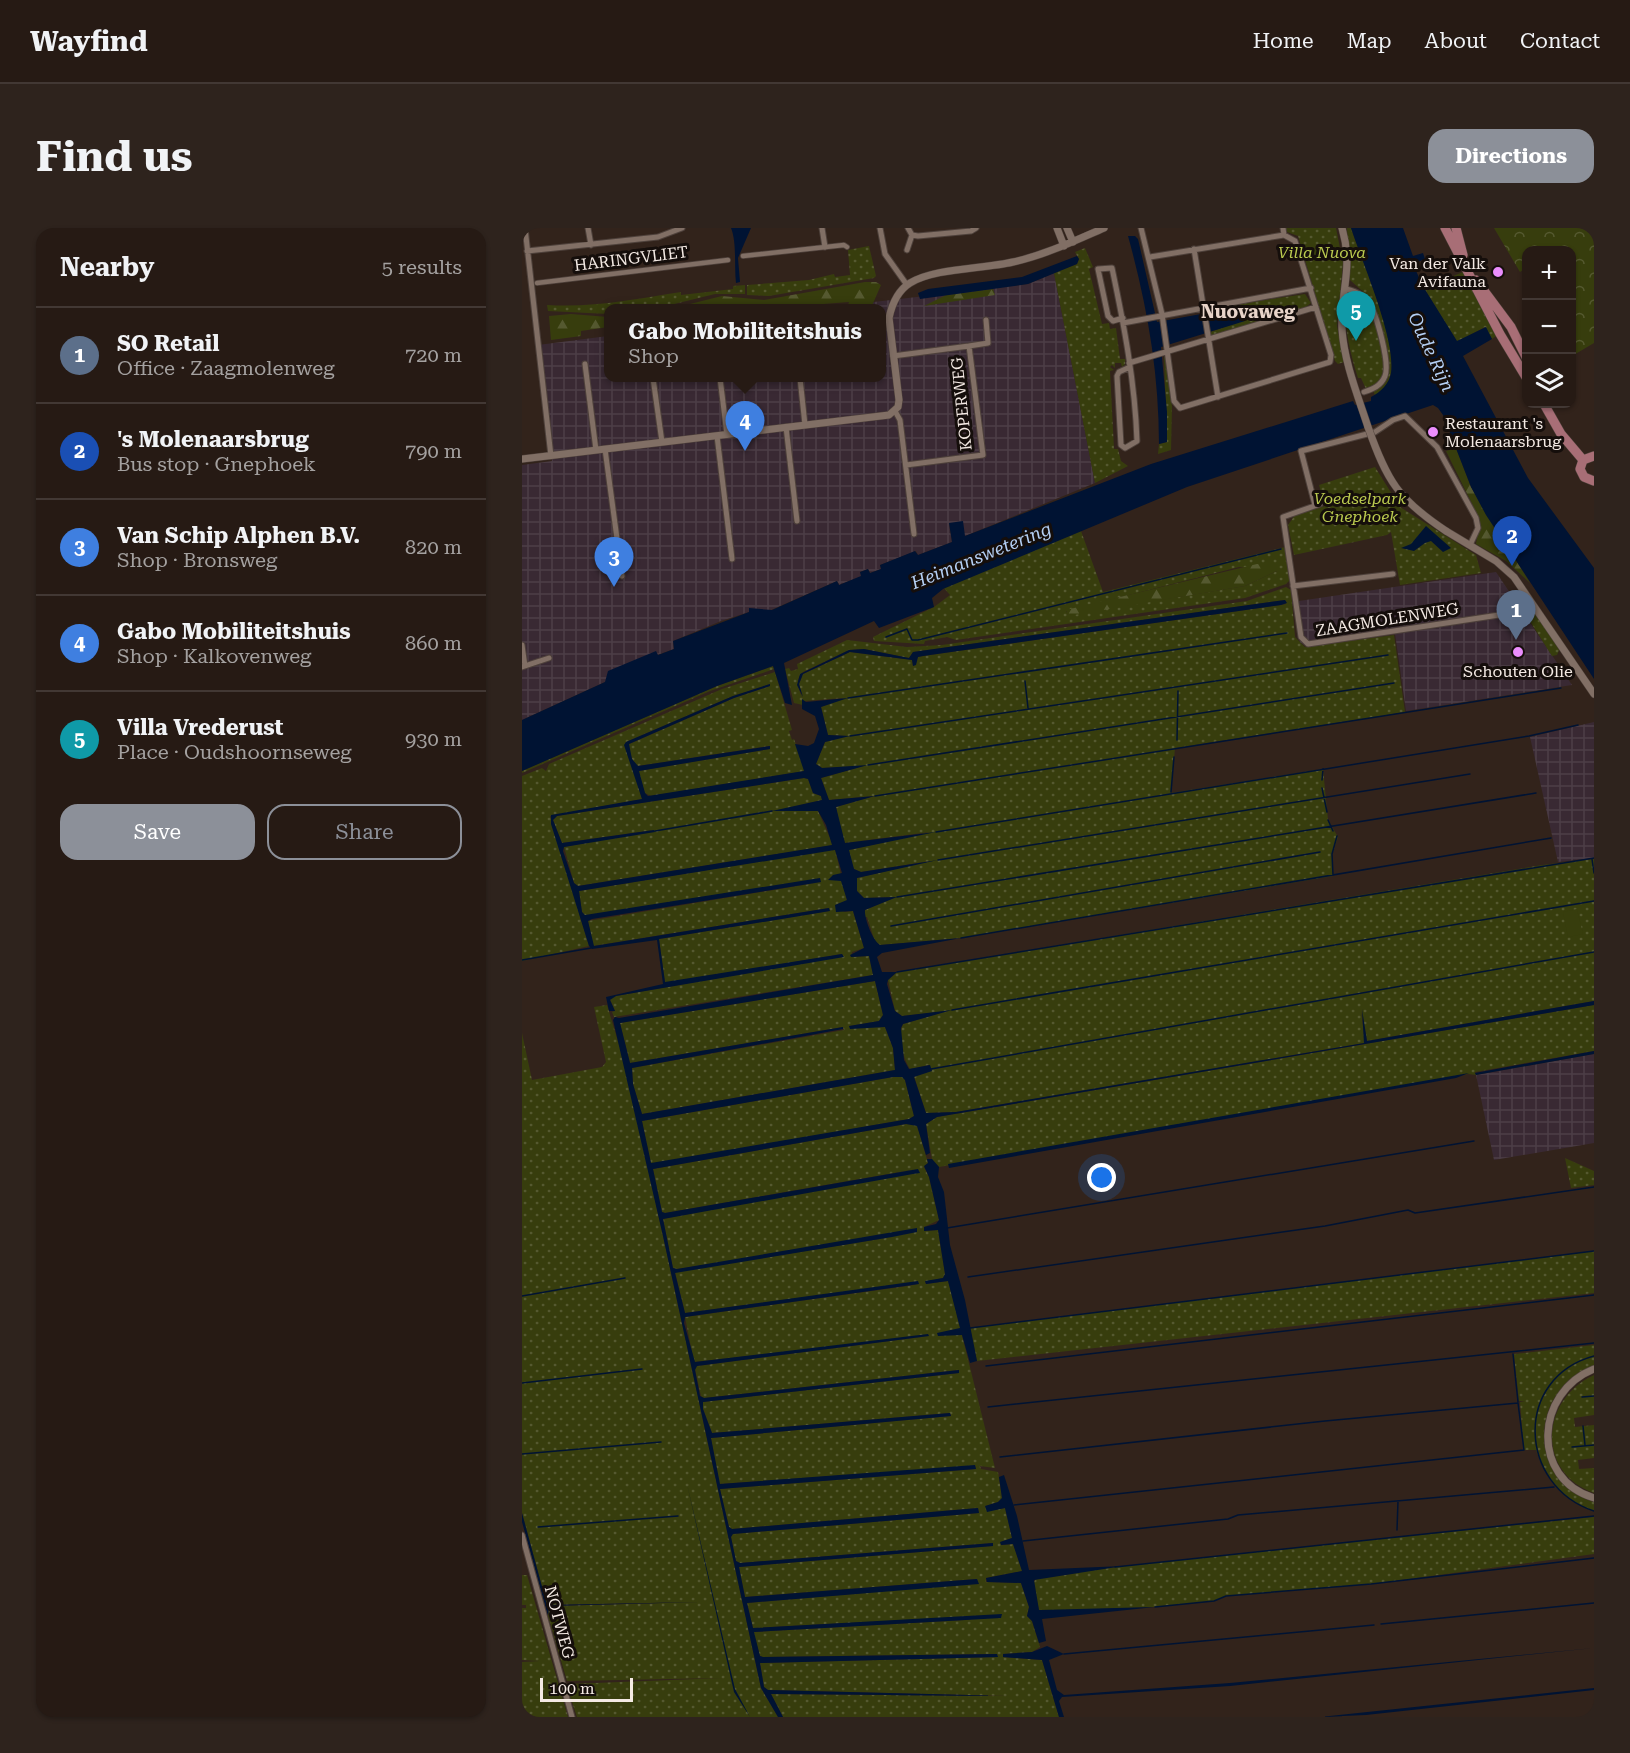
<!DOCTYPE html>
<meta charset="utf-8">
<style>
body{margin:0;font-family:"Roboto Serif",serif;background:#2e231d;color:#f1f3f6}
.controls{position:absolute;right:18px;top:18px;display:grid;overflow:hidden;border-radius:12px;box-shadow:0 2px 4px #0004}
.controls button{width:54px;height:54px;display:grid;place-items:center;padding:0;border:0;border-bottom:2px solid #423834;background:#261a14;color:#f1f3f6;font:30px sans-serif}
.scale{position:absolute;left:18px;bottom:15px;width:93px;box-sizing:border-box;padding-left:6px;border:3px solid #f4eae4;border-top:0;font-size:16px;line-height:21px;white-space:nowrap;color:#f4eae4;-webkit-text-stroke:4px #150e0b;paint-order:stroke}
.you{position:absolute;left:580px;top:950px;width:21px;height:21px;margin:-15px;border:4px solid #fff;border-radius:50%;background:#1a73e8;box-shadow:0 0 0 9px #1a73e833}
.badge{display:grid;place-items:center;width:39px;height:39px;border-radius:50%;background:#8c9099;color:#fff;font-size:20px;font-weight:700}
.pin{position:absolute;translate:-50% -50px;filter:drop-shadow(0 2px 3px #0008)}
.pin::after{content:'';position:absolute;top:32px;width:21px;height:18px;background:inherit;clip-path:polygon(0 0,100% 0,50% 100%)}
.popup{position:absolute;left:82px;top:76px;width:282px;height:78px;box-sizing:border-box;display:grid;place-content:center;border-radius:12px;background:#261a14;filter:drop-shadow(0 2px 4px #0005);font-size:20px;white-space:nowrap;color:#a4a1a0}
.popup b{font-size:22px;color:#f1f3f6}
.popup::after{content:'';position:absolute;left:50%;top:100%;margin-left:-12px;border:12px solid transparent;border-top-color:#261a14}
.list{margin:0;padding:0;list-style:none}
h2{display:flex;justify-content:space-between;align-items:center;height:78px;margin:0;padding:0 24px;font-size:26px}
h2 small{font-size:20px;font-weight:400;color:#a4a1a0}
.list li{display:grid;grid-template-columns:39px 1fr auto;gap:18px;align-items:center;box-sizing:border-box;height:96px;padding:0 24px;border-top:2px solid #423834}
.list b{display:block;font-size:22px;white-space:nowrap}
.list p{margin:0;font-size:20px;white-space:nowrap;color:#a4a1a0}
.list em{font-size:20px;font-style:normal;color:#a4a1a0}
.actions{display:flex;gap:12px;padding:18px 24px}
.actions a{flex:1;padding:14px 0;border:2px solid #8c9099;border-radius:18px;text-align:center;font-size:21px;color:#8c9099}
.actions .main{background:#8c9099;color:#fff}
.icon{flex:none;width:33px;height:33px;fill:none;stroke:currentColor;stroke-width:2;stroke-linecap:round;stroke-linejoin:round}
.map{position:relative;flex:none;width:1072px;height:1489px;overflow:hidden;border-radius:18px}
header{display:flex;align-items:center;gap:36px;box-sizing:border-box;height:84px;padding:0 30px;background:#261a14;border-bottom:2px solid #423834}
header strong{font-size:28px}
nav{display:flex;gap:33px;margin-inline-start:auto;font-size:21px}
.intro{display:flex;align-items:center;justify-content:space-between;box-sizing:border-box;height:144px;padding:0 36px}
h1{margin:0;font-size:42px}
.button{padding:15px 27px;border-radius:18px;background:#8c9099;color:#fff;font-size:21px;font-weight:700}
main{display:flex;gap:36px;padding:0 36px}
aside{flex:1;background:#261a14;border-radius:18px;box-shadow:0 2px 4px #0004}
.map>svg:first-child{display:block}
</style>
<header>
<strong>Wayfind</strong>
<nav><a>Home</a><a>Map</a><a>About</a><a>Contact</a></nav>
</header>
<div class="intro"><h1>Find us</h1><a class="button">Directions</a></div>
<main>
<aside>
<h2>Nearby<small>5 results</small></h2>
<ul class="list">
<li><span class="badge" style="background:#5c6f8a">1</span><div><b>SO Retail</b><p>Office · Zaagmolenweg</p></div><em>720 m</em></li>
<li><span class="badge" style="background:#1a4fb4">2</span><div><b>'s Molenaarsbrug</b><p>Bus stop · Gnephoek</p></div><em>790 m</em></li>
<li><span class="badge" style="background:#3f7fe0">3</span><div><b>Van Schip Alphen B.V.</b><p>Shop · Bronsweg</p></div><em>820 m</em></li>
<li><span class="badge" style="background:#3f7fe0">4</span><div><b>Gabo Mobiliteitshuis</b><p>Shop · Kalkovenweg</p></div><em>860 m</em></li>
<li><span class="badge" style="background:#0f9aa8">5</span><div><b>Villa Vrederust</b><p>Place · Oudshoornseweg</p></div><em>930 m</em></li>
</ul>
<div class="actions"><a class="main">Save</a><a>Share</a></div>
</aside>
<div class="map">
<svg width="1072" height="1489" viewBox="0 0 1072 1489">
<defs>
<pattern id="industrial-grid" width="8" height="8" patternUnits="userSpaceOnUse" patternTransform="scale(1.5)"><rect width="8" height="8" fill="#392933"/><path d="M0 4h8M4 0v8" fill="none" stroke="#4c3e47"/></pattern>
<pattern id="grass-dots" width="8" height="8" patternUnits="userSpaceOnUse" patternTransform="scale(1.5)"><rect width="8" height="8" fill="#373d0d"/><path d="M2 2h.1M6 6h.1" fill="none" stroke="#555930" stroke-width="1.8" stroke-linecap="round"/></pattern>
<pattern id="forest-firs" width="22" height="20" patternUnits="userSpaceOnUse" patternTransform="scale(1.5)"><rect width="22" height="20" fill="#373d0d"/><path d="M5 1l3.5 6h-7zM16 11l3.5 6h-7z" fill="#555930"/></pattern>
<pattern id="park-crowns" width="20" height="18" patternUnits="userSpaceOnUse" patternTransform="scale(1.5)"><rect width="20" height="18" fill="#373d0d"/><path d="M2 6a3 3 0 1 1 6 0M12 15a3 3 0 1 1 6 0" fill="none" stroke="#555930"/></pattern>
</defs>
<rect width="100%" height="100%" fill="#32231b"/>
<path fill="url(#industrial-grid)" d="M 532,45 L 573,255 L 443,308 L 427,295 L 430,314 L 396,327 L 394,323 L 358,337 L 359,341 L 348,345 L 346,341 L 338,344 L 340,348 L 317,357 L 315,353 L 249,382 L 227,384 L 199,393 L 151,413 L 152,421 L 135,427 L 134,424 L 83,454 L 0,492 L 0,237 L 30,233 L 16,117 L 86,108 L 86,150 L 360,150 L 360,80 L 300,80 L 506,56 Z
M 974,344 L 1050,457 L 884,483 L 873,405 L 787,419 L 778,415 L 770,374 Z
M 1072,494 L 1072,630 L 1036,634 L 1008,509 Z
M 1072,826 L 1072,915 L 972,932 L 954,847 Z"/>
<path fill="url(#grass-dots)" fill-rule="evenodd" d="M 764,0 L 814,0 L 821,35 L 815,98 L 822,134 L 816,136 L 813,133 L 776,8 L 765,4 Z
M 825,0 L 829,0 C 840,33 875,112 869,145 C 867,155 861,162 853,167 L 851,163 L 865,149 L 858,98 L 848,70 L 828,52 Z
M 347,18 L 354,48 L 352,50 L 247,68 L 225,67 L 225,57 L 287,52 L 312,46 L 313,49 L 328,47 L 326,22 Z
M 563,20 L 571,39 L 567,41 L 580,96 L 587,95 L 588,101 L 594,100 L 598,131 L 603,131 L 603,136 L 600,139 L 599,135 L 593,135 L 593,140 L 590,137 L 588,139 L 592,142 L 588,143 L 592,221 L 596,221 L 599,233 L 606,238 L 573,255 L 532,45 L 555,36 L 557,31 L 553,24 Z
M 941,44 L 974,108 L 970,111 L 963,99 L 935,114 L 902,60 Z
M 223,57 L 223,66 L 193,66 L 136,80 L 86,80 L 86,86 L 26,83 L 25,77 C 71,80 113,71 159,64 L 159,67 L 211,61 L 211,58 Z
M 783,66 L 789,75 L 780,82 L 689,110 L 688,104 L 722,92 L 684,85 L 684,81 Z
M 830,67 C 834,69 839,70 842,74 C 852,83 866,133 861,146 C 859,155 851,159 844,161 L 839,150 L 836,150 C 830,130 816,85 830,67 Z
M 642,129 L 645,130 L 650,179 L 649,222 L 636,226 L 637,216 L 645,214 Z
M 853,239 L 878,279 L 954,327 L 959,345 L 878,357 L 869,304 L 865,307 L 772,327 L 766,297 L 773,287 L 803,278 L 797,257 Z
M 559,303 L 581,364 L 763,319 L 768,352 L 764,356 L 723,370 L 434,412 L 425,409 L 403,413 L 402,416 L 352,413 L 351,409 L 412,379 L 428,367 L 421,359 ZM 717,339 L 755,343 L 723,358 L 546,387 L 544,383 Z
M 764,359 L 769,362 L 773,409 L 783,419 L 872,407 L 883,484 L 653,520 L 649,565 L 801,541 L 806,592 L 816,609 L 810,627 L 811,648 L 439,710 L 358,717 L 353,714 L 345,689 L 343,689 L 343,682 L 373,669 L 342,670 L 335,663 L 335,650 L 408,633 L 339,644 L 332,641 L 325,625 L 327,622 L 408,604 L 323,615 L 318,602 L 314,579 L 352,568 L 307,572 L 299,550 L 341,538 L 300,540 L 294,536 L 303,514 L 325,508 L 306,507 L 299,479 L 322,470 L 282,473 L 281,477 L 272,475 L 263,441 L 267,440 L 269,443 L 276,441 L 275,436 L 325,412 L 385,419 L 420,417 L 725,373 ZM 763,372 L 764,376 L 759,377 L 401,428 L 396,429 L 391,438 L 390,432 L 328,424 L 281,446 L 277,456 L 280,469 C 276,460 273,451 281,444 L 327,422 L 342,421 L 387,430 L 391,424 Z
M 1005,378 L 1010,380 L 1038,420 L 1035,427 L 1030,428 L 999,379 Z
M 251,438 L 252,441 L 188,463 L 0,545 L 0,543 L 195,458 Z
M 253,444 L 270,502 L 267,503 L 270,512 L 272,511 L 283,543 L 129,568 L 123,565 L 116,543 L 248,521 L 247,518 L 116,538 L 112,536 L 105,517 L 212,470 L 248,458 L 248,456 L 211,468 L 104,514 L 120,571 L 28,588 L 67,718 L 0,733 L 0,548 L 20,540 L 24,543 L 27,536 L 200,461 Z
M 282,550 L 286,551 L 291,565 L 299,568 L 300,572 L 253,583 L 296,583 L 311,617 L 56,658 L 52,655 L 42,619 L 132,602 L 40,615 L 31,592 L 35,588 Z
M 313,621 L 325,673 L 316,676 L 322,684 L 331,683 L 342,720 L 330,724 L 329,729 L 347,728 L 351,747 L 92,789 L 90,784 L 93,783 L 88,771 L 94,768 L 321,728 L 320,726 L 146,755 L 143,754 L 137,711 L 307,683 L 307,680 L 71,718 L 66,693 L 299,654 L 63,688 L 60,684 L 57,663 Z
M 1072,631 L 1072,773 L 845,813 L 839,782 L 843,815 L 434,884 L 404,885 L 392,848 L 409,843 L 407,837 L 388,841 C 381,830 375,809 381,796 L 425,783 L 380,788 L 373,783 L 366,752 L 375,744 L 1020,637 Z
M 353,753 L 361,787 L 357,793 L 328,798 L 363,799 L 371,820 L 373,842 L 120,886 L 111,856 L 110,840 L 322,802 L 321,799 L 108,835 L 98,795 Z
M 85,777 L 101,830 L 141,1008 L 239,1460 L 256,1489 L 55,1489 L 46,1462 L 47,1456 L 200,1450 L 45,1453 L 26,1388 L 27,1378 L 179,1374 L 25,1377 L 0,1285 L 0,805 L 10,852 L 80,839 L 84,834 L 72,779 Z
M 1072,777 L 1072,823 L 953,844 L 954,847 L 946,846 L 417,939 L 410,931 L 404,896 L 415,889 Z
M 371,849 L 381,849 L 383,852 L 392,888 L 387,891 L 129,936 L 120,893 Z
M 384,896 L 395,897 L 406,935 L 402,939 L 407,949 L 417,992 L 402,999 L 403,1003 L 416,1002 L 423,1046 L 421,1050 L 403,1054 L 404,1056 L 426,1053 L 430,1067 L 473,1240 L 458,1238 L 459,1241 L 476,1244 L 480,1270 L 476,1274 L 464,1278 L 465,1283 L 483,1280 L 490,1310 L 479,1314 L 480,1317 L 491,1316 L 500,1343 L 464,1350 L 464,1354 L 499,1355 L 507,1379 L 505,1388 L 510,1393 L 518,1419 L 510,1424 L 481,1426 L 481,1429 L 520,1432 L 537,1489 L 261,1489 L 249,1466 L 487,1468 L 246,1462 L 242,1459 L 238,1435 L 475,1429 L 475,1426 L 241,1429 L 238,1428 L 231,1404 L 443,1392 L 480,1387 L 231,1400 L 225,1375 L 456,1355 L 455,1351 L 223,1369 L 217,1339 L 471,1318 L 471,1315 L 218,1335 L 214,1333 L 209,1309 L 210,1306 L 457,1285 L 456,1280 L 210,1301 L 207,1299 L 198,1261 L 454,1241 L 453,1238 L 197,1256 L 189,1210 L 429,1188 L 428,1185 L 190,1205 L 181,1181 L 181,1174 L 437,1145 L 437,1142 L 182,1170 L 179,1168 L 173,1141 L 175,1138 L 407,1108 L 172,1134 L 163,1089 L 386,1058 L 396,1056 L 396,1054 L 163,1085 L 153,1044 L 370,1009 L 155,1041 L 151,1040 L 141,991 L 395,941 L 143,985 L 140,984 L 131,941 Z
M 1043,930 L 1072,943 L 1072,957 L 1049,960 Z
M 1072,1023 L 1072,1065 L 455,1133 L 448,1100 Z
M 1072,1117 L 1072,1138 C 1007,1161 1004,1253 1072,1274 L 1072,1283 C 1041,1273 1024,1252 1014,1222 L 1002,1222 L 998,1174 L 1003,1173 L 997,1173 L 992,1126 Z
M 1072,1147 L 1072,1187 L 1052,1190 L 1053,1199 L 1072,1197 L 1072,1230 L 1056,1232 L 1057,1241 L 1072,1240 L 1072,1265 C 1013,1244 1019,1171 1072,1147 Z
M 1072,1289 L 1072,1326 L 849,1356 L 705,1368 L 692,1373 L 633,1379 L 519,1383 L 517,1382 L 511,1355 L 515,1350 L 601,1338 Z
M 0,1347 L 5,1347 L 46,1489 L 0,1489 L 0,1434 L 18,1433 L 0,1432 L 0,1380 L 4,1380 L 4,1377 L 0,1377 Z"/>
<path fill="url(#forest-firs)" d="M 343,54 L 354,54 L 359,57 L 349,80 L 325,80 L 327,74 L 250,80 L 221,76 L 201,77 L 192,80 L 152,80 L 200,68 L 242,72 Z
M 471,61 L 473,67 L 402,78 L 424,67 Z
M 49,86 L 86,89 L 86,99 L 59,103 L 59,108 L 29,112 L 27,88 Z
M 934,220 L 949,259 L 1008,355 L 984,333 L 954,316 L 958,292 L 924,223 Z
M 735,336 L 755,337 L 755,343 L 723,358 L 546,388 L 544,382 Z"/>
<path fill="url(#park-crowns)" d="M 972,0 L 1072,0 L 1072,115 L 1050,128 L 1050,22 L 1005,22 L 1004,40 L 998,44 Z"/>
<path fill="#373d0d" d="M 1055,681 L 1061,706 L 1046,709 L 1041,684 Z"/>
<path fill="#001333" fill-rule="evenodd" d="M 209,0 L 229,0 L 216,30 L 218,54 L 214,55 C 212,37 215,15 209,0 Z
M 829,0 L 881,0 L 891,28 L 901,25 L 903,31 L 891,36 L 899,54 L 908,51 L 910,56 L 902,60 L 935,113 L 964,99 L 970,111 L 941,128 L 1006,250 L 1072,340 L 1072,451 L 964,287 L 949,259 L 921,187 L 916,180 L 911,177 L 665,259 L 421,361 L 410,370 L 412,379 L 357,400 L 352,393 L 262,435 L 270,477 L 263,475 L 251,438 L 195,458 L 0,543 L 0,492 L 83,454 L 86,443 L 134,423 L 136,427 L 152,421 L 151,413 L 227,384 L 227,380 L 250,382 L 315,353 L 317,357 L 339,348 L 338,344 L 346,341 L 348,345 L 359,341 L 358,337 L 393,323 L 396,327 L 430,314 L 427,295 L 441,293 L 443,308 L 629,236 L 831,173 L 833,177 L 849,173 L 849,169 C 859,164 867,156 869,145 C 874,111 840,34 829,0 Z
M 606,8 L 613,8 L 616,11 L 635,94 L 701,82 L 723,93 L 639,119 L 645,184 L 645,214 L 637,216 C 637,144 625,77 606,8 Z
M 555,28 L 557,31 L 555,36 L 506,56 L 398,71 L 396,65 L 406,61 L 500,49 Z
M 904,298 L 929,320 L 921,324 L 909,313 L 903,315 L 892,323 L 879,320 L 889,316 Z
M 763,372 L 765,375 L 759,377 L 401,428 L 396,429 L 394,437 L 391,438 L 390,432 L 328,424 L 281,446 L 277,456 L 281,469 L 275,457 L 278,446 L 327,422 L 342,421 L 387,430 L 391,424 Z
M 248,456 L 248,458 L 212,470 L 107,516 L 110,531 L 116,538 L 248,518 L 248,521 L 117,543 L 123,565 L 126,568 L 282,543 L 273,516 L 286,518 L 292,515 L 297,501 L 293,488 L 280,481 L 280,471 L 284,474 L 326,470 L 299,479 L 306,507 L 328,508 L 303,514 L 294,536 L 300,540 L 346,537 L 299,550 L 307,572 L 353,568 L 314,579 L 323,615 L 414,604 L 327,622 L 332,641 L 339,644 L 416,632 L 335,650 L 335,663 L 342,670 L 375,669 L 343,682 C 342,689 350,712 358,717 L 439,710 L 360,725 L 355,729 L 360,744 L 375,744 L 366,752 L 365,756 L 373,783 L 380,788 L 430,782 L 381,796 L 379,800 L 382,832 L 387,841 L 408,837 L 410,843 L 392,849 L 404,885 L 434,884 L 842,815 L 840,781 L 845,813 L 1072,773 L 1072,777 L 415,889 L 404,896 L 408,925 L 404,927 L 395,898 L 384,896 L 131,941 L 140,984 L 143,985 L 396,941 L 398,945 L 391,946 L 141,991 L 151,1040 L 155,1041 L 395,1000 L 395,1004 L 370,1009 L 153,1045 L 163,1085 L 396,1053 L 397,1056 L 163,1089 L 162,1095 L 173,1134 L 406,1106 L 407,1108 L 175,1138 L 173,1142 L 178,1168 L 182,1170 L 437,1142 L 437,1145 L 181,1174 L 181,1181 L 190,1205 L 428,1185 L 429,1188 L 189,1210 L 198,1256 L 453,1237 L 454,1241 L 198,1261 L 207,1299 L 210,1301 L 456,1280 L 457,1285 L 211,1306 L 209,1309 L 214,1333 L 218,1335 L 471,1315 L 471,1318 L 217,1339 L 223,1369 L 455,1351 L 457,1356 L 225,1375 L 231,1400 L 480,1386 L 479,1390 L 232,1404 L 238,1428 L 241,1429 L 475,1426 L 476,1429 L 238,1435 L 242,1459 L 246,1462 L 487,1468 L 249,1466 L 261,1489 L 256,1489 L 239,1460 L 141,1008 L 91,792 L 93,789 L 97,790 L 351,747 L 347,728 L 329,729 L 328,727 L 342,720 L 331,683 L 314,684 L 313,677 L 325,672 L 319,653 L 306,652 L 311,647 L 320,645 L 313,622 L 57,663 L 60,684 L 63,687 L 298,650 L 299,654 L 70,691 L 66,693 L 72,718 L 307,680 L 308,683 L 137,711 L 143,754 L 320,726 L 322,729 L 94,768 L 88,772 L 93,783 L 87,783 L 84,769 L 141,756 L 135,712 L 70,721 L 67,718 L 29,596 L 29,587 L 120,571 L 102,517 L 104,514 L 211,468 ZM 282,550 L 286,551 L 291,565 L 299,568 L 300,572 L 250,583 L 296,583 L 304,597 L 310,617 L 56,658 L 52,655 L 41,623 L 42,619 L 133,604 L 132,602 L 40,615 L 31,592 L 35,588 ZM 353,753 L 361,787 L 357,793 L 327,798 L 328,801 L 363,799 L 371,820 L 373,842 L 120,886 L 111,856 L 110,840 L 321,801 L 321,799 L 108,835 L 98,795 ZM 371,849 L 380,849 L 383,852 L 392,888 L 387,891 L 129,935 L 120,893 Z
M 1072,823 L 1072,826 L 954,847 L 953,845 Z
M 947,845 L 934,850 L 427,940 L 426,936 Z
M 405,931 L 410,931 L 417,939 L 416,949 L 422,964 L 428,1017 L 443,1072 L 455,1133 L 448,1135 L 440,1107 L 416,1108 L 415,1105 L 438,1100 L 426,1053 L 404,1056 L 403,1053 L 421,1050 L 423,1046 L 416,1002 L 402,1003 L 402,999 L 414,996 L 417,992 L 407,949 L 402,938 L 406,935 Z
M 482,1247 L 495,1288 L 507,1342 L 601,1338 L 512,1352 L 517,1382 L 633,1379 L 520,1391 L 524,1413 L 517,1415 L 510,1393 L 505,1388 L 507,1379 L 499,1355 L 465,1354 L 464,1350 L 500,1343 L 491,1316 L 479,1317 L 478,1314 L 490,1310 L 483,1280 L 465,1284 L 463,1278 L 476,1274 L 480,1270 L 477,1249 Z
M 165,1256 L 213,1461 L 228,1489 L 212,1464 Z
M 0,1285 L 25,1377 L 179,1374 L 27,1378 L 26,1388 L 0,1294 Z
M 525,1418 L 542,1426 L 527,1432 L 535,1462 L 542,1467 L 708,1455 L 1072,1420 L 708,1458 L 540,1469 L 537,1473 L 542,1489 L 537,1489 L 520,1432 L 481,1429 L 481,1426 L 510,1424 Z
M 1072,1460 L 1072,1462 L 844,1487 L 798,1489 Z"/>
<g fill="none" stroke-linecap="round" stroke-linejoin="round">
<path stroke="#001333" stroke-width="1.5" d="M 364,409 L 385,401 L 390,412 L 396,412 L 759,321
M 503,453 L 506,480
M 326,470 L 765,405
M 328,508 L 866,427
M 655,512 L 656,463
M 346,537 L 872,455
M 800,552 L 801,541
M 800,560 L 805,584
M 649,564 L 652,529
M 353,568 L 1039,460
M 806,592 L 811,603
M 133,603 L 250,583
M 414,604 L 1007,508 L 1056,497
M 1070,631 L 1072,645
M 416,632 L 948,546
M 811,647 L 810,626 L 815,608
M 375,669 L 1014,565
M 369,698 L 798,624
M 439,710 L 1029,610
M 0,732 L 69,720
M 375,744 L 1072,630
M 430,782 L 1072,673
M 409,841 L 1072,724
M 425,1000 L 952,913
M 446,1049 L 803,998 L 886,982 L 893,985 L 1072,959
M 0,1068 L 103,1050
M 448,1100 L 1072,1023
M 991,1126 L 996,1174
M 1072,1128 C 991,1150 996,1258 1072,1283
M 464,1138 L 1072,1067
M 0,1155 L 120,1141
M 1060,1169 L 1072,1168
M 466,1179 L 1072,1115
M 1061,1198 L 1063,1217
M 1050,1219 L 1072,1217
M 0,1226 L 139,1214
M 478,1229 L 803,1193 L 996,1175 L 1002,1222 L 492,1277
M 16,1299 L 156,1288
M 875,1302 L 876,1273
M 501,1313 L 706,1291 L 716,1287 L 1032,1259
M 593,1339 L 1072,1288
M 633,1379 L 692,1373 L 704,1368 L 849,1356 L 1072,1330
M 859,1396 L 1072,1375
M 542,1426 L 852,1397"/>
<g stroke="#4e413b" stroke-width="6">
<path id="pedestrian" d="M 221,28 L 322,17 L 325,19
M 15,55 L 206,32"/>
</g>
<g stroke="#4e413b" stroke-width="7">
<path id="minor" d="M 3,0 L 29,228
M 66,0 L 69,17
M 300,0 L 303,19
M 358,0 L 363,26 L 385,57
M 386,0 L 390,7 L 396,8 L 449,3 L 454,0
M 619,0 L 640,86 L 652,173 L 658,180 L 808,134 L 809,127 L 773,13 L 762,7 L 761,0
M 672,21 L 696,169
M 385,22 L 390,7
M 5,23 L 136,9 L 160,0
M 628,29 L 762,7
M 824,61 C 832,63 843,67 847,75 C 855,87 868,135 863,148 C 859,158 851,161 842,164
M 601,90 L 591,93 L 586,88 L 576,41 L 590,40 C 602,97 613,154 615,213 L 603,220 L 599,217 L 595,148 L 597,144 L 608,139
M 601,95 L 789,60
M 447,118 L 466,115 L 464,92
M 371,128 L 447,118 L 461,227 L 384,237
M 607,135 L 794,79
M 63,136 L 74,222
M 131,150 L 140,214
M 198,150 L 205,207
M 278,150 L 283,197
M 373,183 L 378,192 L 392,306
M 264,199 L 275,293
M 195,208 L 210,331
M 83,221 L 100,348
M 798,276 L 761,289 L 779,409 L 786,416 L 977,387 L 1006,369
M 793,277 L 779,223 L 853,204 L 871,192 L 883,188 L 915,219 L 954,290 L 956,300 L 948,317
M 771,358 L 871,346
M 0,417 L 3,438
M 0,439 L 27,430
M 0,1307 L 50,1489"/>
</g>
<g stroke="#4e413b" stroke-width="8">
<path id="tertiary" d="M 535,0 L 542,18
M 545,0 L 551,14
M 820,0 C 832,41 818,63 820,101 C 822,134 836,168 846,199
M 0,231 L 367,187 L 376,179 L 377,172 L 367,90 C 370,76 375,63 388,55 C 412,40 461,41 491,34 C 523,27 552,13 582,0
M 924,303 L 974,333 L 992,349 L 1072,466
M 1072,1141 C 1013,1164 1008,1251 1072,1270"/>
</g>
<g stroke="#4e413b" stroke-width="10">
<path id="primary" d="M 923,0 L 978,106 L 1005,151
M 934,0 L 941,27
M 954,52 L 989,99 L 1005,131
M 1022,176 L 1039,206 L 1061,232
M 1072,228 L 1061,232 L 1058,241 L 1062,249 L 1072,253"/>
</g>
<use href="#pedestrian" stroke="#816f65" stroke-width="4.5"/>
<use href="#minor" stroke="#816f65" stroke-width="5"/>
<use href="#tertiary" stroke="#816f65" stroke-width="7"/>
<use href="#primary" stroke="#a86e76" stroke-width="9"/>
<g stroke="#4e413b" stroke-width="8" stroke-linecap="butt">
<path id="tertiary-bridge" d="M 846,199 C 865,253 876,271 924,303"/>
</g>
<use href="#tertiary-bridge" stroke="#816f65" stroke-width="7"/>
</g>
<g fill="#eb8dfc" stroke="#150e0b" stroke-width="2">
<circle cx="976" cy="44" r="6"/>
<circle cx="911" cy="204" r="6"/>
<circle cx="996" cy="424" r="6"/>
</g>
<g text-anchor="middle" stroke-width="6" stroke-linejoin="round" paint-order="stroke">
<g font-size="16" font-style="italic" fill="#baca4f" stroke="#150e0b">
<text x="800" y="30">Villa Nuova</text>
<text x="838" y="276">Voedselpark<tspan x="838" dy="18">Gnephoek</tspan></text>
</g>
<g font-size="16" fill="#f4eae4" stroke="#150e0b">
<text transform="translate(109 30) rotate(-7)" y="6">HARINGVLIET</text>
<text transform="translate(439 176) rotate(-96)" y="6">KOPERWEG</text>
<text transform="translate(865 391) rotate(-9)" y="6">ZAAGMOLENWEG</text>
<text transform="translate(38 1394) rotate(75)" y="6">NOTWEG</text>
</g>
<g font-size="16" fill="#f4eae4" stroke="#150e0b" text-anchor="end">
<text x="964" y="41">Van der Valk<tspan x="964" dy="18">Avifauna</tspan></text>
<text x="923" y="201" text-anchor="start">Restaurant 's<tspan x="923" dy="18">Molenaarsbrug</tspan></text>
<text x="996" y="449" text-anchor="middle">Schouten Olie</text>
</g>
<g font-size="18" font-weight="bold" fill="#e8d4c9" stroke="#150e0b">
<text x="726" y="90">Nuovaweg</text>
</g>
<g font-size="18" font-style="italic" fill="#b4cff4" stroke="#150e0b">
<text transform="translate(909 124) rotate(65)" y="6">Oude Rijn</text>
<text transform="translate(459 328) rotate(-22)" y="6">Heimanswetering</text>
</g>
</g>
</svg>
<div class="controls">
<button>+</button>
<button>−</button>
<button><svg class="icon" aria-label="layers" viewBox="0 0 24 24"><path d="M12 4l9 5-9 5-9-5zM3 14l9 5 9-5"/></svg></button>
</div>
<div class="scale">100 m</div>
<div class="you"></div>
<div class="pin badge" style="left:994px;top:412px;background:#5c6f8a">1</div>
<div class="pin badge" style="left:990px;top:338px;background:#1a4fb4">2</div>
<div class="pin badge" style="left:92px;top:359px;background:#3f7fe0">3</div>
<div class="pin badge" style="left:223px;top:223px;background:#3f7fe0">4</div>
<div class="popup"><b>Gabo Mobiliteitshuis</b>Shop</div>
<div class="pin badge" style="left:834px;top:113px;background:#0f9aa8">5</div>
</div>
</main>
